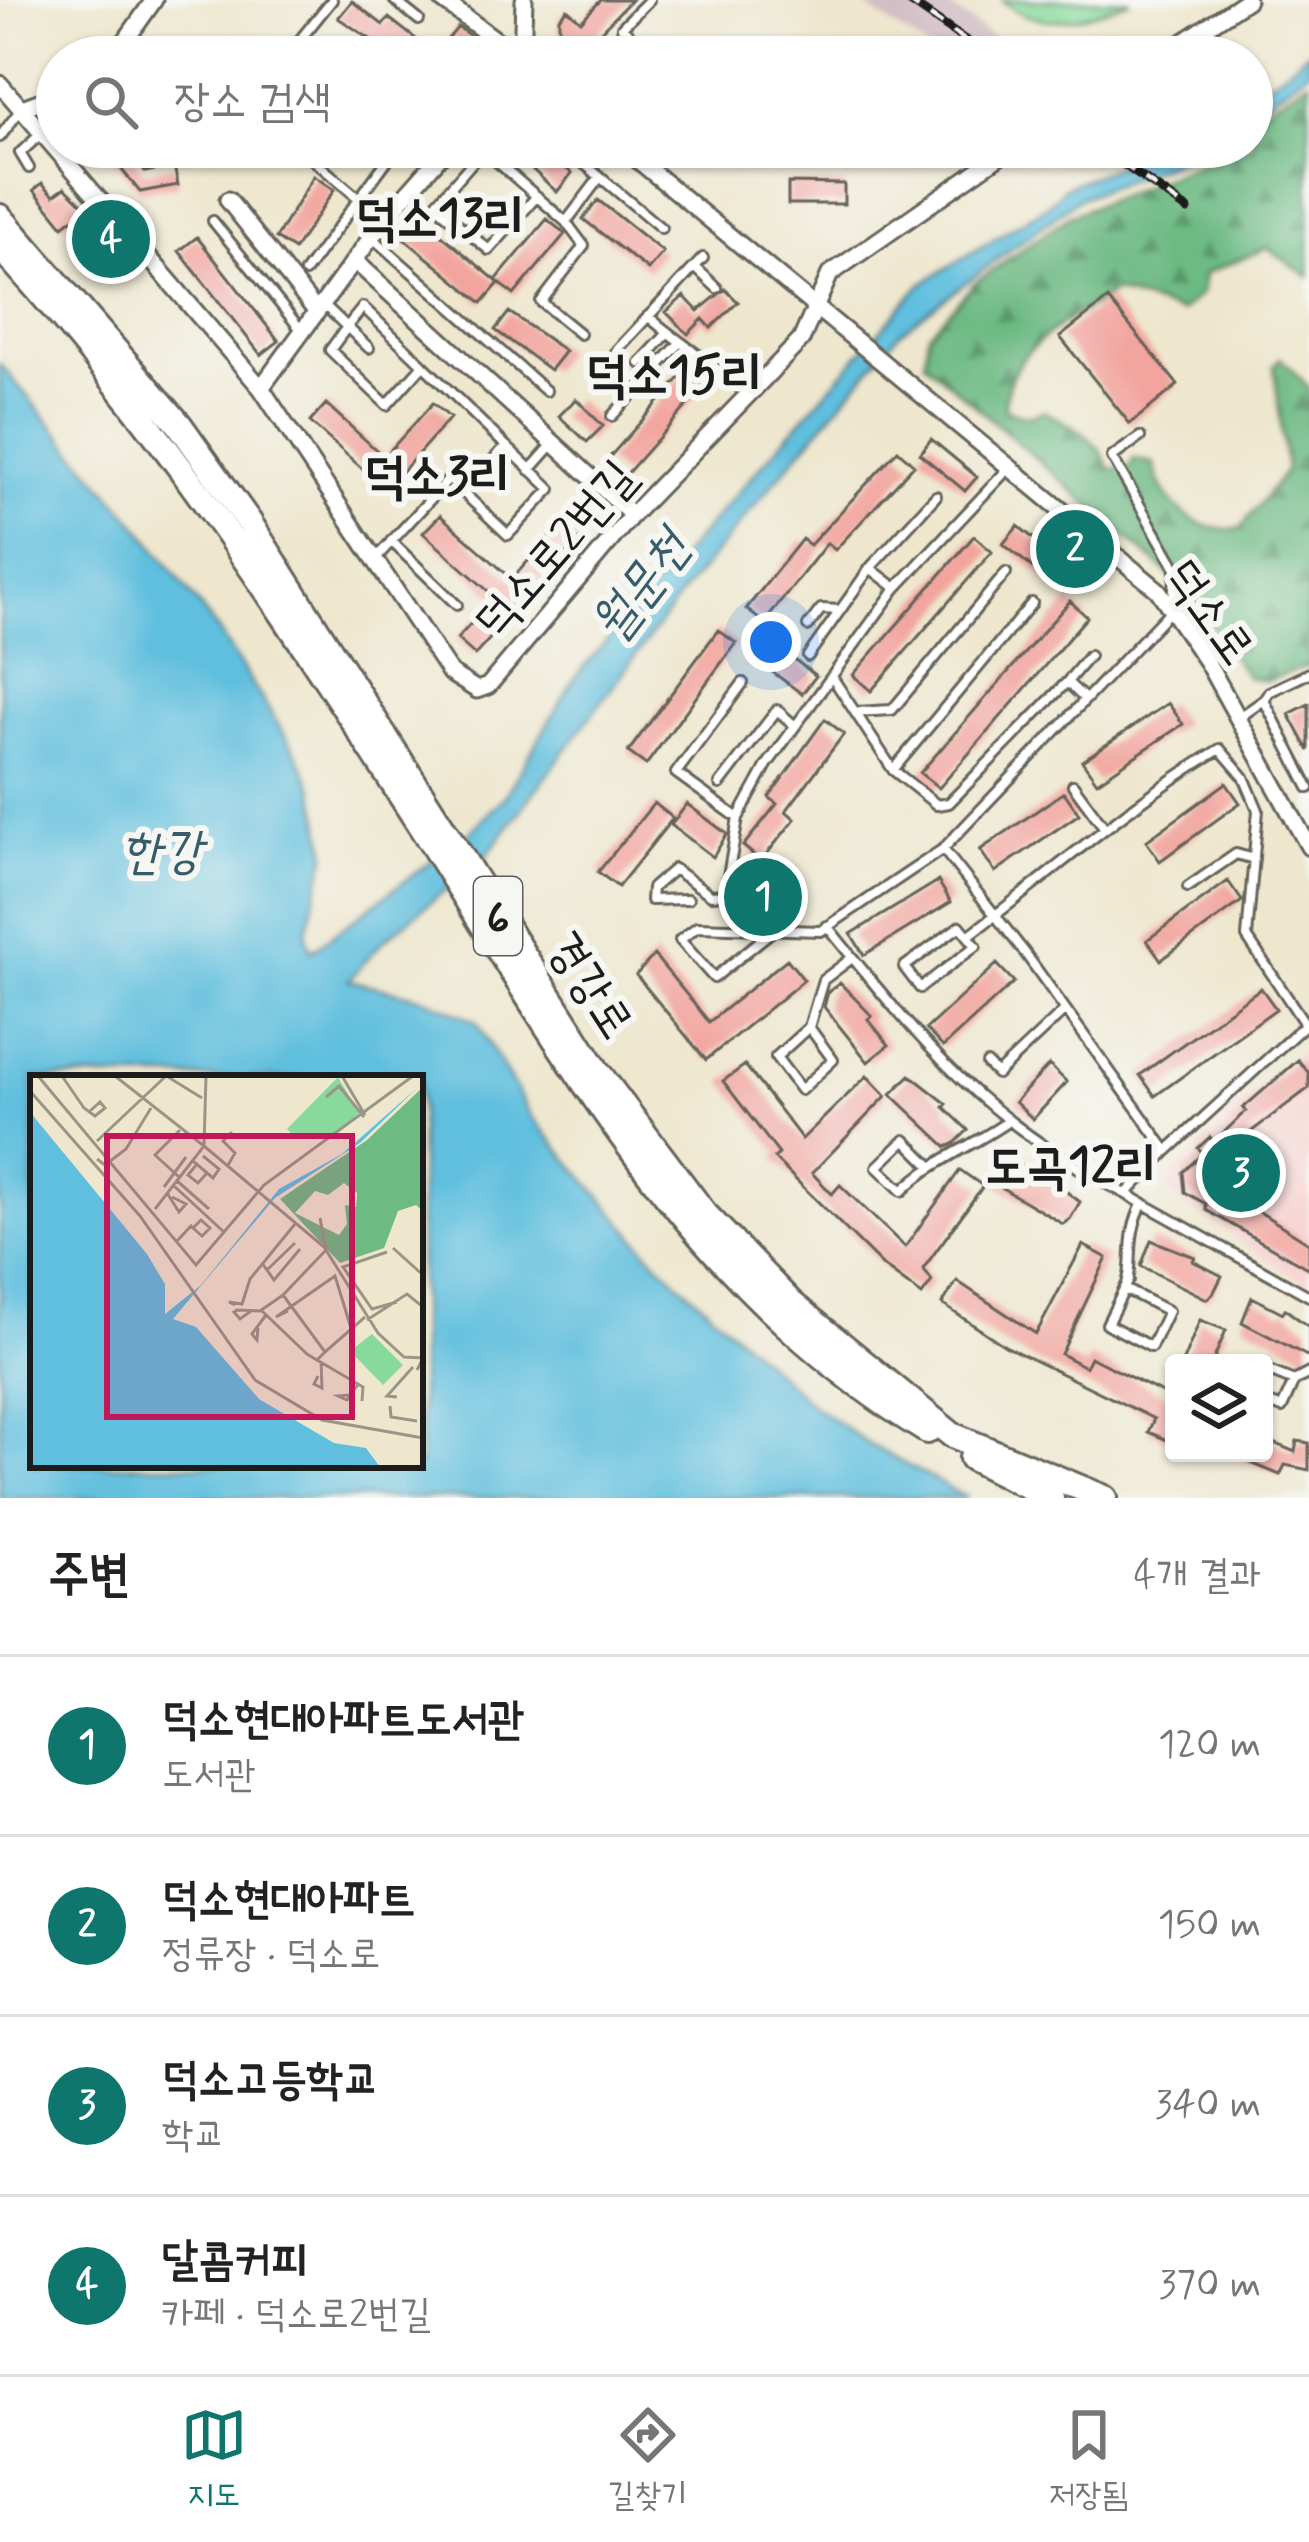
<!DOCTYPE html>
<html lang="ko">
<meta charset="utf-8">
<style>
body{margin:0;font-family:Mynerve,"Poor Story",sans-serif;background:#f6f6f6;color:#222}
.controls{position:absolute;right:36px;bottom:36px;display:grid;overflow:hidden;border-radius:12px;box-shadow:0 3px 9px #0004}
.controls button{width:108px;height:108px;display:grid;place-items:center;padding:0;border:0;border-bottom:3px solid #e0e0e0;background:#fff;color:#222;font:60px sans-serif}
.you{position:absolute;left:771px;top:642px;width:42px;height:42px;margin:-30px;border:9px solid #fff;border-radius:50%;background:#1a73e8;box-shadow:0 0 0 18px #1a73e833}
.badge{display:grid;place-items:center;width:78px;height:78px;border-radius:50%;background:#0f766e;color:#fff;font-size:39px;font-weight:700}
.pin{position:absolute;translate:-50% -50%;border:6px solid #fff;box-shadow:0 3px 12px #0006}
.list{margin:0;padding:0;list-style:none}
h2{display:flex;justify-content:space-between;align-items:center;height:156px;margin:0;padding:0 48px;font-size:51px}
h2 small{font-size:39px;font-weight:400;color:#767676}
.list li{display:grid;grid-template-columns:78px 1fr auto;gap:36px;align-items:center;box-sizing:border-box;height:180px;padding:0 48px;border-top:3px solid #e0e0e0}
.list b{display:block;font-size:45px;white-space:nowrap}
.list p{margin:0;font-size:39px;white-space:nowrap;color:#767676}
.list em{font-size:39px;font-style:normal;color:#767676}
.icon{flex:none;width:66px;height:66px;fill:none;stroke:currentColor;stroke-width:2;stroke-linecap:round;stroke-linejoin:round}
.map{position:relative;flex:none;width:1309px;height:1498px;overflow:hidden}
.search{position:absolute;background:#fff;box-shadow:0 3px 9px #0004;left:36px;right:36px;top:36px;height:132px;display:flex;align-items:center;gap:30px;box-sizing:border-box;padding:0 42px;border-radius:66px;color:#767676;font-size:45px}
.sheet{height:876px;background:#fff}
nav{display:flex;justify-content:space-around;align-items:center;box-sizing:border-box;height:168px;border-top:3px solid #e0e0e0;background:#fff;font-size:33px;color:#767676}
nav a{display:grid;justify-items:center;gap:6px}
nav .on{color:#0f766e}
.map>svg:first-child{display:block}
</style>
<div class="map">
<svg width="1309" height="1498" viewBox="0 0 1309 1498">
<defs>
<pattern id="forest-firs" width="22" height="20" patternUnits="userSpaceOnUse" patternTransform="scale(3)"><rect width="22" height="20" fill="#6dba83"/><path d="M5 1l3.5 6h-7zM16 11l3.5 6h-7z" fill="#59966a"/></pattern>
</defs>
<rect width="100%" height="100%" fill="#f6f6f2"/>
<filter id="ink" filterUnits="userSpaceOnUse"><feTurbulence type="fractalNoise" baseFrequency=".00833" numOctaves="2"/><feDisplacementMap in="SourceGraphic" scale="24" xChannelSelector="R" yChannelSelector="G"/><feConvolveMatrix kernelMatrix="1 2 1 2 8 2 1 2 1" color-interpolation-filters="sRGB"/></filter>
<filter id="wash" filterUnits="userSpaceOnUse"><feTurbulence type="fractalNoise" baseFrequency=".004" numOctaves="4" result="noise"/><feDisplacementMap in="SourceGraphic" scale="48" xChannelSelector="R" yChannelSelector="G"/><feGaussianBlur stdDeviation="2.7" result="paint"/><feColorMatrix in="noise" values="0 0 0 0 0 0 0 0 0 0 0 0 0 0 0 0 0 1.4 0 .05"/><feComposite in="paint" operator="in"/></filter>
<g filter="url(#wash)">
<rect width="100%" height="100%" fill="#eee7ce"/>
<path fill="#f7d0cf" d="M 1309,1044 L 1309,1286 L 1177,1200 L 1164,1184 L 1239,1106 Z"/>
<path fill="#d2bec5" d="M 856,0 L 940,0 L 1021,57 L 939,57 Z"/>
<path fill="url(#forest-firs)" stroke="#446b50" stroke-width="3" d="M 1309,80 L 1309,277 L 1267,248 L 1204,274 L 1201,294 L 1181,312 L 1114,292 C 1069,321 1003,350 1005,410 L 1028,416 L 1044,411 C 1072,426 1098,436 1110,469 L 1130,467 L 1134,459 L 1154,463 C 1161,504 1198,535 1241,528 L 1286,470 L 1274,366 L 1280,358 L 1309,387 L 1309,666 L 1267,681 L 1247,677 L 1187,590 L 925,362 L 928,334 L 975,283 L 1069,216 L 1206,161 L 1224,147 L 1252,147 L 1252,116 Z"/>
<path fill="#87da9b" stroke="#527b5c" stroke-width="3" d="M 1002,0 L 1131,0 C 1089,17 1039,35 1002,0 Z"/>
<path fill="#60bfde" stroke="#3e6e7d" stroke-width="3" fill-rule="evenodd" d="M 1309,51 L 1309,70 L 1252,111 L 1252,96 Z
M 1162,147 L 1211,147 L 1078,199 L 901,331 L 683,592 L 486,857 L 383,941 L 349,980 L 424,998 L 476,1021 L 531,1116 L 657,1262 L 811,1404 L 865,1442 L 967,1498 L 0,1498 L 0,364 L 144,533 L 217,629 L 297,754 L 314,789 L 327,853 L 306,934 L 311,951 L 469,833 L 505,796 L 576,676 L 921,284 L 1047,206 L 1065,187 ZM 33,1078 L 420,1078 L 420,1465 L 33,1465 Z"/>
<g id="blocks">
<path fill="#f2a59f" d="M 601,0 L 631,0 L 597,35 L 622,57 L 586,57 L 559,33 L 559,18 L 567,9 L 581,21 Z
M 352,1 L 383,25 L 389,18 L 435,54 L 458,27 L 499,57 L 398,57 L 338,18 Z
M 508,147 L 550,147 L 545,152 L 572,173 L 557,192 Z
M 721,147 L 774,147 L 774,160 L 721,160 Z
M 126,149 L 145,172 L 174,166 L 178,185 L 140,192 L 113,159 Z
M 314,176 L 334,190 L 294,250 L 276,238 Z
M 42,183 L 54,195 L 65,187 L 92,213 L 77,225 L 72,219 L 63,226 L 34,190 Z
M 788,183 L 844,184 L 844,204 L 788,204 Z
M 598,200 L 663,252 L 648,270 L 583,219 Z
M 419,216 L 499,283 L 482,303 L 401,236 Z
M 547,219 L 565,234 L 514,295 L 496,280 Z
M 197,237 L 279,341 L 261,355 L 179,251 Z
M 725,289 L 738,302 L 711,328 L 703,319 L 688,334 L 666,312 L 684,296 L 698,311 Z
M 1108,299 L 1178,385 L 1130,424 L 1060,337 Z
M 509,312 L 565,351 L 550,370 L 495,330 Z
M 693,363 L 711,379 L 624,477 L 606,461 Z
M 576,399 L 603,426 L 587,442 L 559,416 Z
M 433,403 L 450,418 L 386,490 L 310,422 L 326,404 L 384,457 Z
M 931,439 L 977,477 L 965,491 L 920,454 Z
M 898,450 L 914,465 L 835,550 L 827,543 L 764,623 L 746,609 L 802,539 L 810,545 Z
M 571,513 L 589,529 L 475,655 L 457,639 L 495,597 L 423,533 L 440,515 L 512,579 Z
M 1018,526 L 1078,574 L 1063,592 L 1003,544 Z
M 974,536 L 992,552 L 871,691 L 853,675 Z
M 1070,601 L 1087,617 L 939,788 L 920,773 Z
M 718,630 L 736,643 L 646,765 L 628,752 Z
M 769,640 L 816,676 L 802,694 L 755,659 Z
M 1168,703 L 1183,724 L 1097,782 L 1082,761 Z
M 1309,704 L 1309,751 L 1289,714 Z
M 825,719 L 844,734 L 786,811 L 795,819 L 761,861 L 743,846 L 777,804 L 769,797 Z
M 1226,783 L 1240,803 L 1160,861 L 1146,841 Z
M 1064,792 L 1079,814 L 995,872 L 980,850 Z
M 654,803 L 673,818 L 618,887 L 598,872 Z
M 687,804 L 727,834 L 713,857 L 671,825 Z
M 938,881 L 951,902 L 864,955 L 851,934 Z
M 1228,881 L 1242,901 L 1161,960 L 1147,940 Z
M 654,955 L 709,1022 L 787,959 L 804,980 L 706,1060 L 636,975 Z
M 997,964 L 1014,982 L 943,1047 L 926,1029 Z
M 840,983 L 872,1016 L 868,1019 L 889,1045 L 868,1062 L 824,1007 L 828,992 Z
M 1261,988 L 1276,1009 L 1155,1096 L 1140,1075 Z
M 1298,1060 L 1309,1073 L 1309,1088 L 1248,1134 L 1268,1165 L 1258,1211 L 1309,1243 L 1309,1269 L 1206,1210 L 1206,1204 L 1185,1192 L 1183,1172 L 1203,1153 L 1198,1148 L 1210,1137 L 1214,1142 L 1246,1111 L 1243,1108 Z
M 745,1065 L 802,1139 L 867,1076 L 886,1096 L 812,1173 L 832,1194 L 840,1185 L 905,1247 L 960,1170 L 983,1186 L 923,1269 L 932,1281 L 922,1295 L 884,1267 L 774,1158 L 779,1154 L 723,1081 Z
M 1049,1065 L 1067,1082 L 1033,1119 L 1015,1102 Z
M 910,1075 L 947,1104 L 944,1107 L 968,1130 L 954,1144 L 947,1147 L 891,1094 Z
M 1011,1161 L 1041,1179 L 1043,1174 L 1080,1202 L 1070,1219 L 1063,1224 L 997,1185 Z
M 1151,1240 L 1195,1257 L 1193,1261 L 1222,1276 L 1213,1294 L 1207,1299 L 1141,1266 Z
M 1083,1245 L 1107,1258 L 1061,1354 L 1085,1367 L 1090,1357 L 1174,1399 L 1174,1443 L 1148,1432 L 1154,1419 L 1005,1346 L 942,1304 L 957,1281 L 1036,1334 Z
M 1252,1297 L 1283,1313 L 1285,1309 L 1309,1327 L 1309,1357 L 1242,1322 Z
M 1200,1320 L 1226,1330 L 1212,1363 L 1182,1363 Z
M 1264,1439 L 1295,1452 L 1297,1441 L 1309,1443 L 1309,1470 L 1285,1465 L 1280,1475 L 1227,1453 L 1264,1453 Z"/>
</g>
</g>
<g filter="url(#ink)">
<use href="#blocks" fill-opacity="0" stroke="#66635a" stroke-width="3"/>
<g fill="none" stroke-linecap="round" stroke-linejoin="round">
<g stroke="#66635a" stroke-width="14">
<path id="service" d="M 394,0 L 419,20
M 286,57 L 332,0
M 649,57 L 622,27 L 649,0
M 0,137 L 21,109
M 298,147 L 383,219
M 480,147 L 566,222 L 600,177 L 564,147
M 483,150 L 435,205 L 489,250 L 537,196
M 641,162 L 655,147
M 29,168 L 20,153 L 42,133
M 600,177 L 661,228
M 213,221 L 302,331
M 566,222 L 584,246 L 541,302 L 580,334
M 373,238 L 546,391
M 695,267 L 717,288
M 305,272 L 397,147
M 323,304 L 347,327 L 330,350 L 387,405 L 423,365 L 363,307 L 347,327 L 369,348
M 648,316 C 680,345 715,363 745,393
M 616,351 L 703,258
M 640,363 L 667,334
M 423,365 L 506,446
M 612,416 L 679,344
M 530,470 L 553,444
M 391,541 L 457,605
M 376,558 L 449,479 L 508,535 L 551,489 L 506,446 L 463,493
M 896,588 L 870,568 L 936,496
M 808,626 L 821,609 L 840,610
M 808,656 L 870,568
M 1309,673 L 1269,692 L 1264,700 L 1309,788
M 832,677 L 893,770 L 1032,603
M 1085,699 L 1067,682 L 1089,656
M 856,712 L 892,710 L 1006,573
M 1240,717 L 1264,700
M 893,770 L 937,805 L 949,803 L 1067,682
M 720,784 L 777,710 L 795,726
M 1073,785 L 1104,827
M 738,818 L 676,773 L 743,683
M 943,849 L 1025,953 L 1167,1151 L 1309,1021
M 1188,887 L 1236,854 L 1254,859
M 688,899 L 651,900 L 652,888 L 674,869 L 711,895 L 725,894 L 738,818 L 767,765 L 896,588 L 1007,470
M 827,926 C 922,1044 987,1124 1126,1194 L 1167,1151
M 771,932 L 714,978 L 680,940 L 697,927 L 821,931 L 943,849 L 1172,609 L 1176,568 L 1112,457 L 1140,437
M 968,936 L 960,926 L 904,967 L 920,988 L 976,946 L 968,936 C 1052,873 1130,803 1220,749 L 1244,777 L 1258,810 L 1247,937 L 1305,1024
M 809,1027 L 833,1060 L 801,1090 L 776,1057 L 809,1027 L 823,980 L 852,958
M 987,1064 L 997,1074 L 1065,1010
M 929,1164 L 905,1140 L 877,1167 L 902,1191 C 932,1161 971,1147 1007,1122
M 1126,1194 L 1309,1296
M 1129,1280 L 1107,1324 L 1151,1347 L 1168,1311 L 1125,1289 C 1136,1265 1124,1238 1143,1203
M 1247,1363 L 1250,1363
M 1264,1369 L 1294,1381
M 1264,1401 L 1282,1408 L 1294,1381 L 1309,1373"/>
</g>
<g stroke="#66635a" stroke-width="21">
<path id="minor" d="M 442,0 L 519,57
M 114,57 L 154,0
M 522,57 L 524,0
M 1161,57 L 1247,0
M 0,84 L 261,388 L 450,673 L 477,690 L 488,686 L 632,515 L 801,340 L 830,274 L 1012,147
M 22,108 L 57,95
M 622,147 L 1158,590 L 1207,662 L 1309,847
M 228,200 L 316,311
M 355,261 L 632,515
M 261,388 L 384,220 L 448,147"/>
</g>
<g stroke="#66635a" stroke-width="30">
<path id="primary" d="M 0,217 L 179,424 L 249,522 L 597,1071 L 704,1213 L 791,1303 L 952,1435 L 1105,1498
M 0,247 C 168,431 292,625 425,833 C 570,1060 690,1286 927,1431
M 972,1458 L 1051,1498"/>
</g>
<use href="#service" stroke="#fff" stroke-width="8"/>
<use href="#minor" stroke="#fff" stroke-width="15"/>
<use href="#primary" stroke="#fff" stroke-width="24"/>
<g stroke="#1c1c1c" stroke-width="9">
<path id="rail" d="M 907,0 L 990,57
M 1099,147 L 1188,210"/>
</g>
<use href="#rail" stroke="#f6f6f2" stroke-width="4.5" stroke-dasharray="14" stroke-linecap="butt"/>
</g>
</g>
<g text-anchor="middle" stroke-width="12" stroke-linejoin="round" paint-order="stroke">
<rect fill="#f6f6f2" stroke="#5d5d5c" stroke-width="3" x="474" y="877" width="48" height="78" rx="9"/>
<g font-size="45" font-weight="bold" fill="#1c1c1c">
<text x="498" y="932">6</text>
</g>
<g font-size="48" fill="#1c1c1c" stroke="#f6f6f2">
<text transform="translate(554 548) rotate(-49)" y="17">덕소로2번길</text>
<text transform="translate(1211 611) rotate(54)" y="17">덕소로</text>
<text transform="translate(592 984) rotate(57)" y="17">경강로</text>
</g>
<g font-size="51" font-weight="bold" fill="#1c1c1c" stroke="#f6f6f2">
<text x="440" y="234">덕소13리</text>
<text x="674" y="391">덕소15리</text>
<text x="437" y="492">덕소3리</text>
<text x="1071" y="1182">도곡12리</text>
</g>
<g font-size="51" font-style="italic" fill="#375d6a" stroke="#f6f6f2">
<text transform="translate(639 585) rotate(-53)" y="18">월문천</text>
<text x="162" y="867">한강</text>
</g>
</g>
<g transform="translate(30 1075)">
<rect width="393" height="393" fill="#eee7ce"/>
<path d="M 393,12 L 393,136 L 386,130 L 368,136 L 354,173 L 310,188 L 250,124 L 337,65 ZM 314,108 L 327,118 L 326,132 L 315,130 L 317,149 L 309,160 L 265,138 L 285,116 L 298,120 Z" fill="#6dba83" fill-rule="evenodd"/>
<path d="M 308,2 L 329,38 L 300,64 L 296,58 L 267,64 L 257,54 ZM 342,259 L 373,290 L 353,310 L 320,276 Z" fill="#87da9b"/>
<path d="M 387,13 L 330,68 L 245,123 L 143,244 L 166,252 L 229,324 L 304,368 L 336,373 L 350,392 L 0,392 L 0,37 L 117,179 L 135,209 L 135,239 L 171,210 L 249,114 L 312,79 Z" fill="#60bfde"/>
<path fill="none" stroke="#9a9687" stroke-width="3" d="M 8,1 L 166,190 L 234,110 L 383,1M 32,1 L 54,33 L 65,41 L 75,33 L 70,27 L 60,36M 85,1 L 174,71 L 125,134M 176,1 L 174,71 L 294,172 L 348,258 L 374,282 L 393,283 L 387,295M 312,1 L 335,40M 138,2 L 172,23M 0,16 L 110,141 L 225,305 L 292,345 L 393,363M 296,22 L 309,11 L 334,42M 67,66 L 136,1M 67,84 L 75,90 L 96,74 L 121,33M 163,86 L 183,103 L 189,94 L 173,81M 167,89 L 158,100 L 168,108 L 177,98M 197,92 L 205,78 L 193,66 L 202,57M 149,102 L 125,80 L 150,55M 146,105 L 179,134M 143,110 L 195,158M 134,112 L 156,82M 137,118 L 149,137 L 156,129 L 142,122M 147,166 L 161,151 L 163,153 L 172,161 L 180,153 L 171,145 L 163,153M 363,173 L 393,200M 357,177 L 313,192 L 342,234 L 367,227M 232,188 L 244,205 L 270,174M 238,194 L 265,168M 253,220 L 295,277 L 335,242M 205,230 L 199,227 L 212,229 L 220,204 L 265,149M 231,235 L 277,279 L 287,285 L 295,277M 221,236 L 210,244 L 204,237 L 207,235 L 230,236 L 253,220 L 296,175 L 290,143M 258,236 L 246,242 L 305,201 L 321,253M 337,245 L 377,219 L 393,232M 228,253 L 227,265 L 222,259 L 236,240M 287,285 L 333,312 L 332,326M 288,301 L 284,309 L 292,313 L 291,286M 319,320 L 308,321 L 317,325 L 329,308M 367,322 L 357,321 L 383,292M 360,331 L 361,342 L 387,346"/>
<path fill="#c2185b" fill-opacity="0.15" stroke="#c2185b" stroke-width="6" d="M 77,61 L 322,61 L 322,342 L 77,342 Z"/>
<rect width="393" height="393" fill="none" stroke="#1c1c1c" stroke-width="6"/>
</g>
</svg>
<div class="controls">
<button><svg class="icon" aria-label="layers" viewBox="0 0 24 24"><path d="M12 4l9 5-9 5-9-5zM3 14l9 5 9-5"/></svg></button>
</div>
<div class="you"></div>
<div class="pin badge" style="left:763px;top:897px">1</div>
<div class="pin badge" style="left:1075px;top:549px">2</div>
<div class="pin badge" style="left:1241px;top:1173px">3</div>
<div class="pin badge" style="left:111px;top:239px">4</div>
<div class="search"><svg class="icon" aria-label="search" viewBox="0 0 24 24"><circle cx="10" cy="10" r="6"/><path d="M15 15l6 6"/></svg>장소 검색</div>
</div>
<section class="sheet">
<h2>주변<small>4개 결과</small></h2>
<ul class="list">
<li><span class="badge">1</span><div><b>덕소현대아파트도서관</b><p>도서관</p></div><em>120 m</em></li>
<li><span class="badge">2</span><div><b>덕소현대아파트</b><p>정류장 · 덕소로</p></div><em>150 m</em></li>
<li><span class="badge">3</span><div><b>덕소고등학교</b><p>학교</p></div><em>340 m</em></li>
<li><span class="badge">4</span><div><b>달콤커피</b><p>카페 · 덕소로2번길</p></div><em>370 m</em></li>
</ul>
</section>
<nav>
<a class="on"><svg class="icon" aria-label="map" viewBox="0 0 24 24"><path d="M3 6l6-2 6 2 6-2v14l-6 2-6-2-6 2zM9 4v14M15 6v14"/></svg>지도</a>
<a><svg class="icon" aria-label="directions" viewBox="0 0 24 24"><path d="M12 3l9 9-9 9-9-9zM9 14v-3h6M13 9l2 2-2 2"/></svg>길찾기</a>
<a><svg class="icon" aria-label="saved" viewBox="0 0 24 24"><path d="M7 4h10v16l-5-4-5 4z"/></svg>저장됨</a>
</nav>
